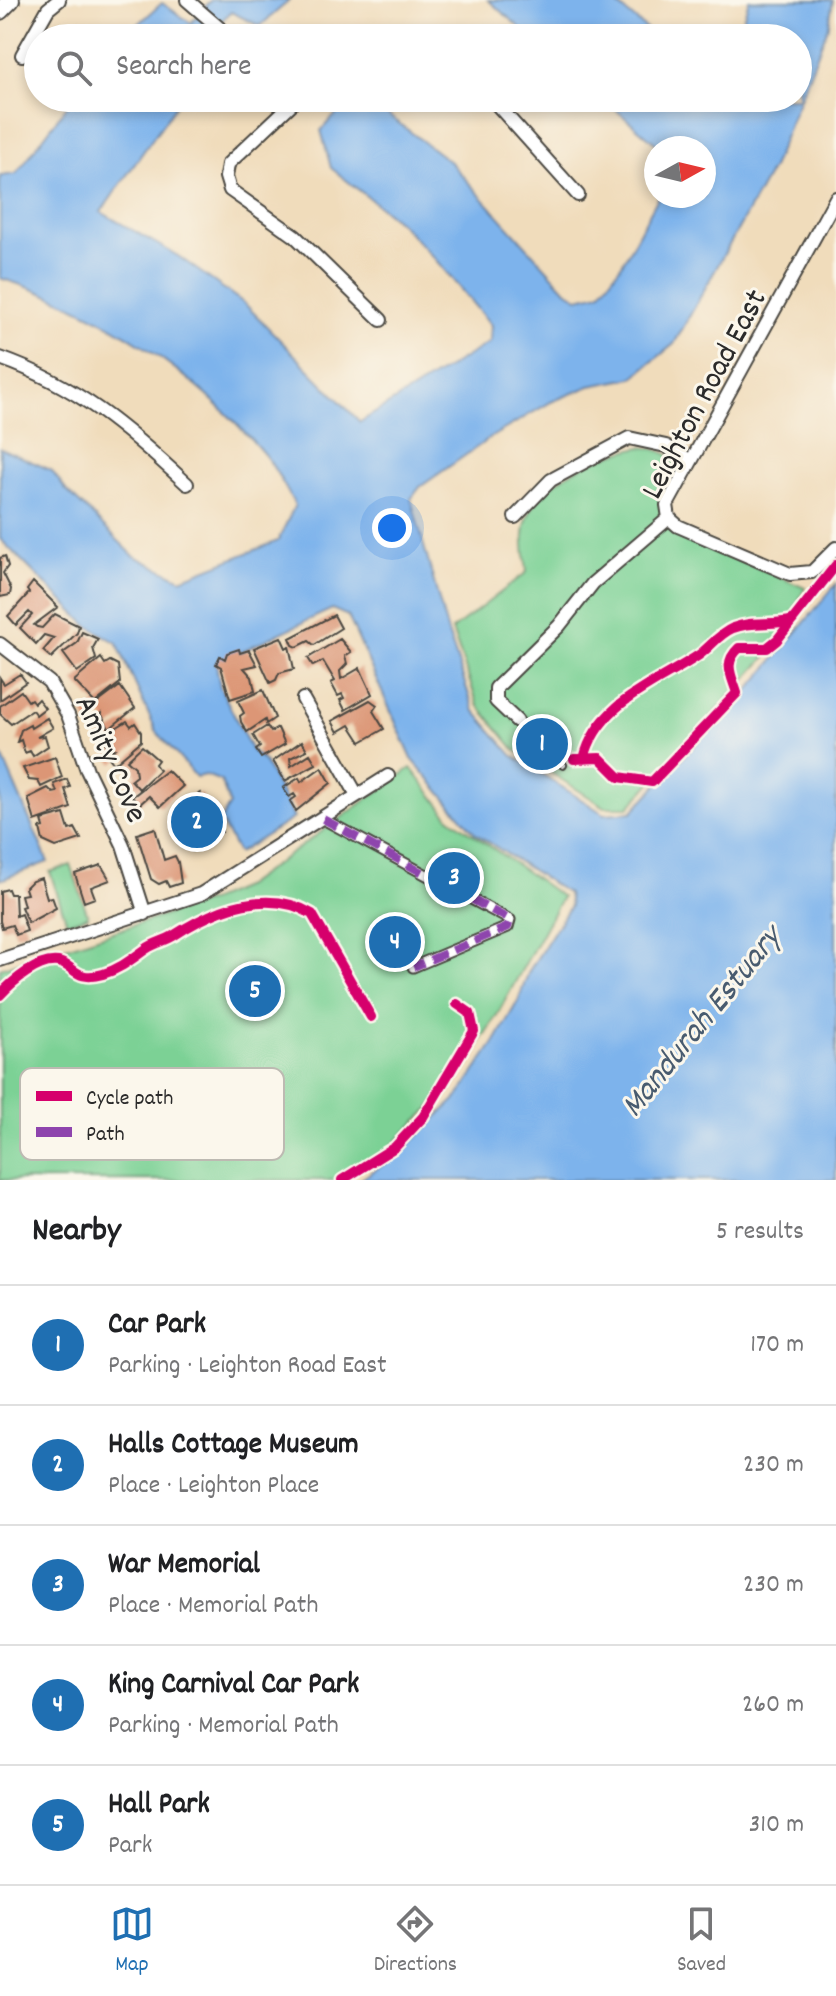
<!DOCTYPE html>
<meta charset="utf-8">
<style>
body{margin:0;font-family:Dekko,sans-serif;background:#f6f6f6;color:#202124}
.compass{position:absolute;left:644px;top:136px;width:72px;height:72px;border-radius:50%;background:#fff;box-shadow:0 4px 12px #0003;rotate:82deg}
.you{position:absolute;left:392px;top:528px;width:28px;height:28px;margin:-20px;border:6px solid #fff;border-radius:50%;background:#1a73e8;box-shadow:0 0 0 12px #1a73e833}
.badge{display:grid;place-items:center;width:52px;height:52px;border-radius:50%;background:#1f6fb2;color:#fff;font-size:26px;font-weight:700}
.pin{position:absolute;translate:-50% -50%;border:4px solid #fff;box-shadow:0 2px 8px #0006}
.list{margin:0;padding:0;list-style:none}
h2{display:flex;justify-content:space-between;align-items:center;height:104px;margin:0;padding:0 32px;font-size:34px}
h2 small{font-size:26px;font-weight:400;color:#757577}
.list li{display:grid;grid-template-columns:52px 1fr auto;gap:24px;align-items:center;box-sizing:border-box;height:120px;padding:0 32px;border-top:2px solid #e0e0e0}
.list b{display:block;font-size:30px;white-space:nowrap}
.list p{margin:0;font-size:26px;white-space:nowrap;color:#757577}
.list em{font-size:26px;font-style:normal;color:#757577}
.icon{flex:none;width:44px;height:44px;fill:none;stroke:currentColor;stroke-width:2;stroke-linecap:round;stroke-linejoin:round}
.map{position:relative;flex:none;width:836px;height:1180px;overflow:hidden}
.search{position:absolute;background:#fff;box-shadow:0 4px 12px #0003;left:24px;right:24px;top:24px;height:88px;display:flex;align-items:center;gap:20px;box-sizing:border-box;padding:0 28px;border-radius:44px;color:#757577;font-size:30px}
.sheet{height:704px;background:#fff}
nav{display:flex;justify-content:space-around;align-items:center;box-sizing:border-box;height:112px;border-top:2px solid #e0e0e0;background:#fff;font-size:22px;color:#757577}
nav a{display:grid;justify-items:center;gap:4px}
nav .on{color:#1f6fb2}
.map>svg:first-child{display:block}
</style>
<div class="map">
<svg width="836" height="1180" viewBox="0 0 836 1180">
<rect width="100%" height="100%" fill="#fbf7ec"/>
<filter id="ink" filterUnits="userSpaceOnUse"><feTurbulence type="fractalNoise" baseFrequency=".0125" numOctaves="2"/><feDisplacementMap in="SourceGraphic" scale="16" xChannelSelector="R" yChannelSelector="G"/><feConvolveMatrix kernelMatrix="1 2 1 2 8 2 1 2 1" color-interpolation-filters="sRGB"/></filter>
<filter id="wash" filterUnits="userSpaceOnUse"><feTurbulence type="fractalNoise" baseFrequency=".006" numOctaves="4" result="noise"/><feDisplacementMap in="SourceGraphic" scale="32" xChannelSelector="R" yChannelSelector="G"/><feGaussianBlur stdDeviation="1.8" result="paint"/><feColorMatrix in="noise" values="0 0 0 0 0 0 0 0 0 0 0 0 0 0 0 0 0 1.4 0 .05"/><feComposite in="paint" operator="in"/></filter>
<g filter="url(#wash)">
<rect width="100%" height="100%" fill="#f0dcbb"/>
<path fill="#7cd195" stroke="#547e60" stroke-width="2" d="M 642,447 C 688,453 677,471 660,503 L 668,529 L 805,588 L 778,644 L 629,807 L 605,807 L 515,750 L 478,705 L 452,630 L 527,572 C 526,560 523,547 524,535 C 527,483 598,455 642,447 Z
M 411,768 L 450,818 L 562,897 L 497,1015 L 451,1087 L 387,1151 L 336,1180 L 0,1180 L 0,968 L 210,901 L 245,886 Z
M 71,865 L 88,916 L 67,923 L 50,872 Z"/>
<path fill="#7db3ec" stroke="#546f8c" stroke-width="2" d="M 211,0 L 290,0 L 260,26 L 231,12 L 205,36 L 207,38 L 123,38 L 162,3 L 191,23 Z
M 488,0 L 612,0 L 657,38 L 532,38 Z
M 749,0 L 833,0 L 829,25 L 772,168 L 674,344 L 632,378 L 590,386 L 551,402 L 493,436 L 420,487 L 411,499 L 448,633 L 474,710 L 512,755 L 604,814 L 632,812 L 739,697 L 745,695 L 836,584 L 836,1180 L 360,1180 L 401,1152 L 457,1098 L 494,1043 L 518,1001 L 529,971 L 570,906 L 568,894 L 475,833 L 412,759 L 348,616 L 332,609 L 216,663 L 220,687 L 252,751 L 264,761 L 294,818 L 238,853 L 220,820 L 230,805 L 221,781 L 206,775 L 196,777 L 156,731 L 117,643 L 87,625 L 0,539 L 0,448 L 51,470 L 66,490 L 134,556 L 181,579 L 278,541 L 295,505 C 285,488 276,468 263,453 C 194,371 102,309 0,278 L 0,176 L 16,174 L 73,98 L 181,98 L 101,212 L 178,256 L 245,304 L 360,422 L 490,342 L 491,325 L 435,259 L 399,222 L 331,168 L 321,130 L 350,100 L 375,105 L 450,162 L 564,288 L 578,298 L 600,293 L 622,264 L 659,196 L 704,196 L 704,148 L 661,148 L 602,98 L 798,98 L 798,38 L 737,38 Z
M 0,751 L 48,862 L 0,880 Z"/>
<g id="blocks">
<path fill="#dc9676" d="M 5,556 L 8,566 L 3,573 L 11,589 L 10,595 L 0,597 L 0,558 Z
M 33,582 L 58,607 L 34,625 L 37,627 L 42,628 L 55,614 L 79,626 L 77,633 L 51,658 L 43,651 L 54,638 L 44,635 L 36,644 L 20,628 L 32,615 L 29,612 L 16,625 L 8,616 L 29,593 L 27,590 Z
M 334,615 L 341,628 L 314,645 L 309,641 L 297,647 L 293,645 L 290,638 Z
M 82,632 L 98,639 L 93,648 L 96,659 L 77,672 L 63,653 L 77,643 Z
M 281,637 L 286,648 L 289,646 L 294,669 L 279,673 L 276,680 L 270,683 L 254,648 Z
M 340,639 L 351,652 L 345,656 L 347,664 L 340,671 L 341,679 L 360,668 L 372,694 L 345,710 L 340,700 L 344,698 L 342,694 L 338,696 L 331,683 L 335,681 L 323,661 L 313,666 L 308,658 Z
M 239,649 L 240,653 L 249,650 L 257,665 L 244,668 L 252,677 L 255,691 L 230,699 L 221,667 L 216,664 L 220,656 L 225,659 L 227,653 Z
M 101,658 L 105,664 L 110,661 L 118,665 L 120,683 L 95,703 L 74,681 Z
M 20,674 L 26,682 L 0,700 L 0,678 L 4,684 Z
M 120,686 L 135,708 L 109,729 L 101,713 L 92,724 L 88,723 L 83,714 Z
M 263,690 L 275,718 L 266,724 L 265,720 L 247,732 L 241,722 L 240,716 L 244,713 L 238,701 Z
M 21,691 L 28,701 L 31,699 L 34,703 L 38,699 L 45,708 L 36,715 L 32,710 L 11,724 L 0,714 L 0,706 Z
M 370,700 L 377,705 L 373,711 L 384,729 L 361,742 L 350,725 L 338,732 L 332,721 Z
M 47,718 L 53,728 L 37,737 L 45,736 L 48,746 L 33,756 L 30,751 L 25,753 L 21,740 L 17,742 L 21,730 L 30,725 L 31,728 Z
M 127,721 L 131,726 L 135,723 L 141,732 L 141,741 L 114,764 L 107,755 L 115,749 L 110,749 L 101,737 Z
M 267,726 L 271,732 L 278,728 L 285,744 L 261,758 L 256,750 L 260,747 L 253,735 Z
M 302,741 L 307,750 L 290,758 L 291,766 L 310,754 L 316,764 L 285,781 L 273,761 Z
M 142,746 L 158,760 L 155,764 L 159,770 L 139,789 L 131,780 L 136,776 L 135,767 L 127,760 Z
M 55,757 L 62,777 L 41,787 L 38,781 L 29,780 L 23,768 Z
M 322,767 L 331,783 L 296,811 L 290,801 L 296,797 L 294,794 L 289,797 L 283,788 L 299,778 L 301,782 Z
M 167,770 L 183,786 L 160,807 L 149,796 L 139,805 L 132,797 Z
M 67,779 L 70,787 L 65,789 L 71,808 L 35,821 L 28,798 L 48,788 L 53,793 L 57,792 L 54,784 Z
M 200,793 L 222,832 L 193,851 L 173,812 Z
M 64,814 L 69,830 L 75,828 L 81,839 L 56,847 L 43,841 L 40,828 L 44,827 L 42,820 Z
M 155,828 L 164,860 L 175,856 L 178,862 L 181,883 L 169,887 L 166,881 L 159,884 L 151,879 L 137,834 Z
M 101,865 L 110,880 L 91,887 L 95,898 L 84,902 L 75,874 Z
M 41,878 L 47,898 L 52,897 L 56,908 L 28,923 L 21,907 L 24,906 L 21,895 L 27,894 L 25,888 L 32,881 Z
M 8,889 L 10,894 L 15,894 L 16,916 L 21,914 L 27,931 L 16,935 L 12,925 L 2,928 L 0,921 L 0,891 Z"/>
</g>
</g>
<g filter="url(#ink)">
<use href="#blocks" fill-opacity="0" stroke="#494641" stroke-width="2"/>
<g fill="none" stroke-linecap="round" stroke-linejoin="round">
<g stroke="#494641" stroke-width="10">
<path id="service" d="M 517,721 L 563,765"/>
</g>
<g stroke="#494641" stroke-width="13">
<path id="pedestrian" d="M 323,819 L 510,920 L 508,927 L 413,967"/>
</g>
<g stroke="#494641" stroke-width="16">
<path id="minor" d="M 187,0 L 231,38
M 374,38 L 398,30 L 409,38
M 22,55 L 48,9 L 59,0
M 298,98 L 228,164 L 226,177 L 230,190 L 295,236 L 381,320
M 491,98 L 578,195
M 0,358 C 77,385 128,429 187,484
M 515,517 L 551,480 L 629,438 L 666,446 L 691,461
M 669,518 L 667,505 L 836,198
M 669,518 L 678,526 L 790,574 L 812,572 L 836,548
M 0,644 L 49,682 L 68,715 L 87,770 L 123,845 L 145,914
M 303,699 L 357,795
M 517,721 L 496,701 L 496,688 L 559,626 L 593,583 L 669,518
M 0,960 L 201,894 L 388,776"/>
</g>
<g stroke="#494641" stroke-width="20">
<path id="tertiary" d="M 0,11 L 11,0"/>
</g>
<use href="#service" stroke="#fff" stroke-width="6"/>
<use href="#pedestrian" stroke="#fff" stroke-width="9"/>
<use href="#minor" stroke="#fff" stroke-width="12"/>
<use href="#tertiary" stroke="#fff" stroke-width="16"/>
<path stroke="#8e44ad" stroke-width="8" stroke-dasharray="16 8" stroke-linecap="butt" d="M 323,819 L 510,920 L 508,927 L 413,967"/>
<g stroke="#fbf7ec" stroke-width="15">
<path id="cycleway" d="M 574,759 L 600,758 L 619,777 L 652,782 L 737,693 C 731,674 723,663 739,648 L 767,648 L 777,640 L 836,565
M 584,759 C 597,703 656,684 699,655 C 711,646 719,634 733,628 C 753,620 773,626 793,620
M 0,995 C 12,982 38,959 58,962 C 76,966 75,982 103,974 C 120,969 132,959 146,949 C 154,943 165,941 173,936 C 213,910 267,887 312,914 L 371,1017
M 342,1180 L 395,1147 L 423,1117 L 474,1031 L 470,1013 L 457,1004"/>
</g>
<use href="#cycleway" stroke="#d6006c" stroke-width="10"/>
</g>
</g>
<g text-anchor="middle" stroke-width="6" stroke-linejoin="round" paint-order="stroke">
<g font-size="32" fill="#2b2b2b" stroke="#fbf7ec">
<text transform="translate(702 393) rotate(-62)" y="11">Leighton Road East</text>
<text transform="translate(113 758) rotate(66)" y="11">Amity Cove</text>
</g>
<g font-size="34" font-style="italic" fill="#485b6f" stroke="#fbf7ec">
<text transform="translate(699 1020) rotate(-51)" y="12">Mandurah Estuary</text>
</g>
</g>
<rect x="20" y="1068" width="264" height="92" rx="12" fill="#fbf7ec" stroke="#bdbab2" stroke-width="2"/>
<rect x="36" y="1091" width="36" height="10" fill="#d6006c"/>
<rect x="36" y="1127" width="36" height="10" fill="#8e44ad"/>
<g font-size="22" fill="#2b2b2b">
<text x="86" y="1104">Cycle path</text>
<text x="86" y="1140">Path</text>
</g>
</svg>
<svg class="compass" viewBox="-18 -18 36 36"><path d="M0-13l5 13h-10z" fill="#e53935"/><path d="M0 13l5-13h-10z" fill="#757577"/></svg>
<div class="you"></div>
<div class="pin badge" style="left:542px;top:744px">1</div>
<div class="pin badge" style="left:197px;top:822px">2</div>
<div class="pin badge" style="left:454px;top:878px">3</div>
<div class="pin badge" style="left:395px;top:942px">4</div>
<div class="pin badge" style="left:255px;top:991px">5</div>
<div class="search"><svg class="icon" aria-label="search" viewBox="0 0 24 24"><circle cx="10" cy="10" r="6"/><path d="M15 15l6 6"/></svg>Search here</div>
</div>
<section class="sheet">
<h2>Nearby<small>5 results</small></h2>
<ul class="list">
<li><span class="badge">1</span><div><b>Car Park</b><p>Parking · Leighton Road East</p></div><em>170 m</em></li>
<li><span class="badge">2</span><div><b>Halls Cottage Museum</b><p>Place · Leighton Place</p></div><em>230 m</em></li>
<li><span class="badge">3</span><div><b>War Memorial</b><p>Place · Memorial Path</p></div><em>230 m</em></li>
<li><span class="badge">4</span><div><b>King Carnival Car Park</b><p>Parking · Memorial Path</p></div><em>260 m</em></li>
<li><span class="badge">5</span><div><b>Hall Park</b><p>Park</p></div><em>310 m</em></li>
</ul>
</section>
<nav>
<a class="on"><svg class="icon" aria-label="map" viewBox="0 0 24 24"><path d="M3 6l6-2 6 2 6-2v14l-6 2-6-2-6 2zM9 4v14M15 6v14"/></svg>Map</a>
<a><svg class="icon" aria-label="directions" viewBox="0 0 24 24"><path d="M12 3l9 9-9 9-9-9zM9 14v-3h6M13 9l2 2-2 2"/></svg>Directions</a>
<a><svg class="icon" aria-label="saved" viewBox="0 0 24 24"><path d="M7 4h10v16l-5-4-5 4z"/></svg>Saved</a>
</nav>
